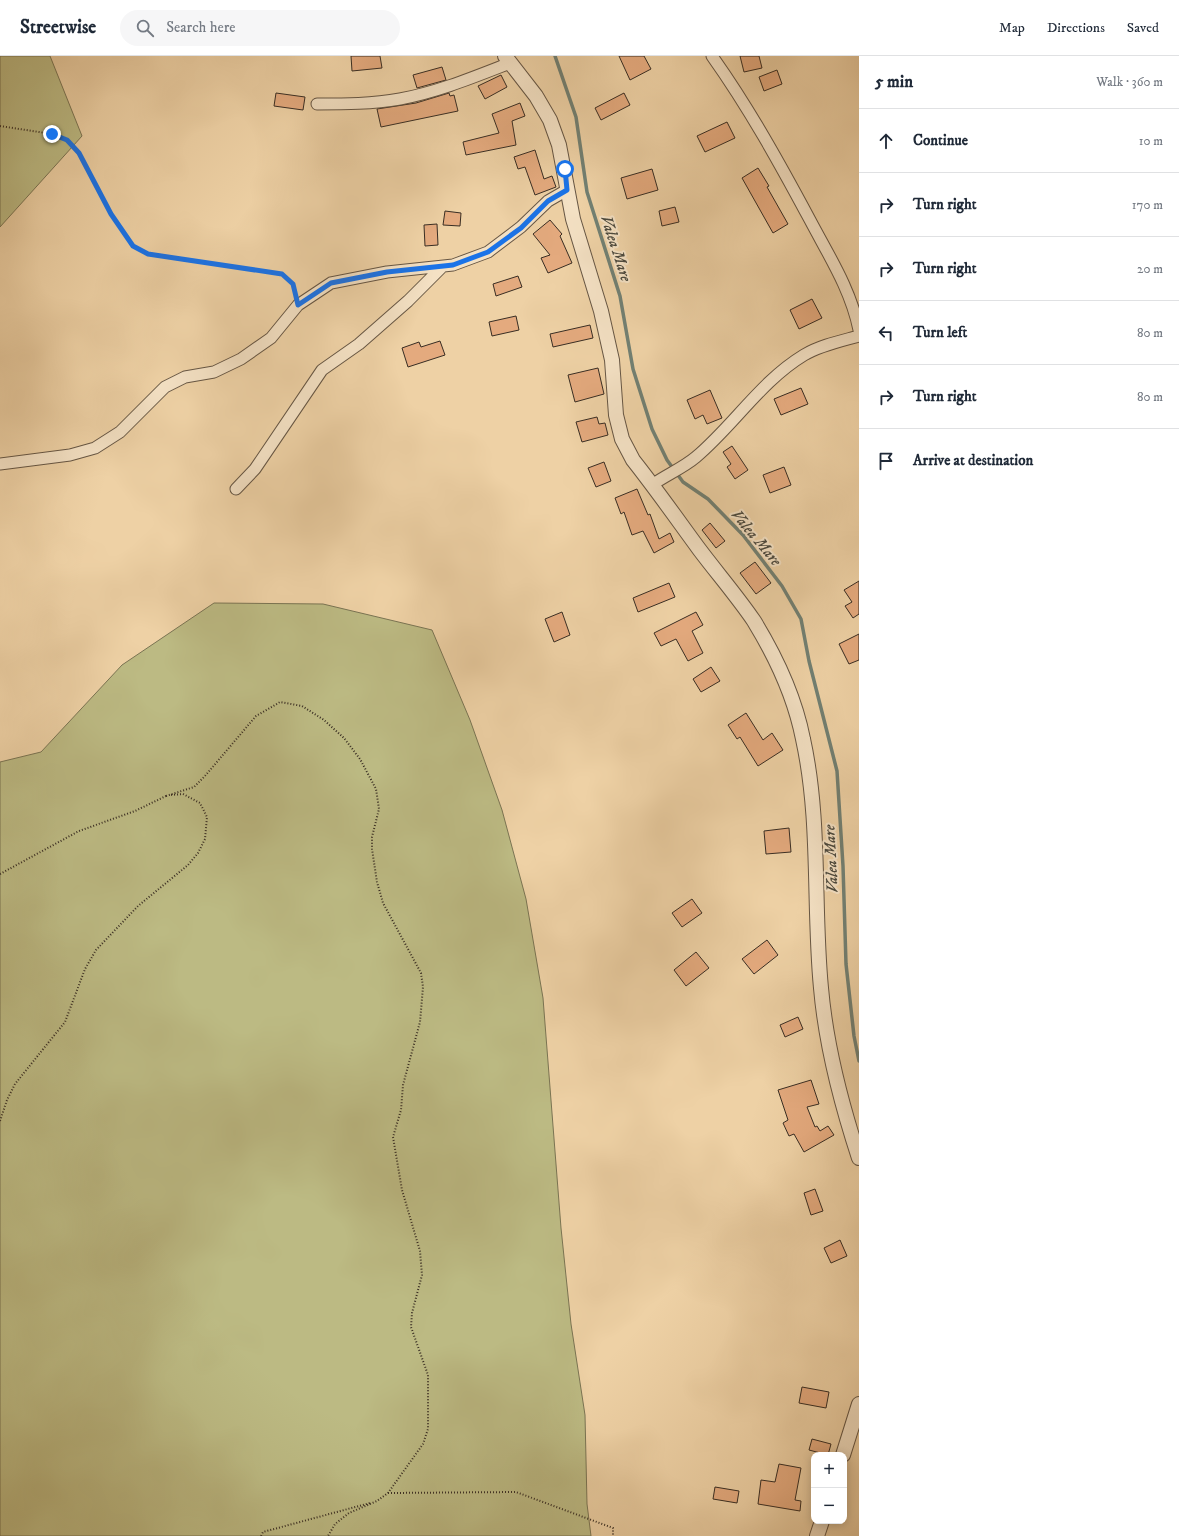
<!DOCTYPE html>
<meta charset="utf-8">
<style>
body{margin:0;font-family:"IM FELL DW Pica",serif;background:#f6f6f7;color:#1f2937}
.controls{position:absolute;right:12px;bottom:12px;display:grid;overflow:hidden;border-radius:8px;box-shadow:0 2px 10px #0003}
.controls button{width:36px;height:36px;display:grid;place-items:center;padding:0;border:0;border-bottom:1px solid #e0e1e3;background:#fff;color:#1f2937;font:20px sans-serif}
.stop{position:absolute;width:12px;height:12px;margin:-9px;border:3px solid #1a73e8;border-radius:50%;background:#fff}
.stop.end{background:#1a73e8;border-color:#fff;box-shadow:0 1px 4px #0008}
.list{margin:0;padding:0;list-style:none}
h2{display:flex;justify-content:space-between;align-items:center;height:52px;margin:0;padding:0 16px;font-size:17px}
h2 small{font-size:13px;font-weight:400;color:#747a83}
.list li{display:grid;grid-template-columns:26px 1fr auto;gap:12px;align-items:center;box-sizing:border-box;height:64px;padding:0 16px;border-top:1px solid #e0e1e3}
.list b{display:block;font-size:15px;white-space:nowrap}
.list em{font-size:13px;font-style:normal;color:#747a83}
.icon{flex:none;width:22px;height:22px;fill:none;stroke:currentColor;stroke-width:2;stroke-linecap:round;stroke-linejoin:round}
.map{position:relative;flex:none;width:859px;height:1480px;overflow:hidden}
header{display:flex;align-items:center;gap:24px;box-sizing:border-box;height:56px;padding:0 20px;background:#fff;border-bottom:1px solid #e0e1e3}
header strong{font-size:19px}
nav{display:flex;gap:22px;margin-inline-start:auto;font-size:14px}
.search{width:280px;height:36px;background:#f6f6f7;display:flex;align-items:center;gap:10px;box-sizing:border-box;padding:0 14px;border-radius:22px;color:#747a83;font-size:15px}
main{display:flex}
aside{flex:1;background:#fff}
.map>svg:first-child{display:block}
</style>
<header>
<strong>Streetwise</strong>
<div class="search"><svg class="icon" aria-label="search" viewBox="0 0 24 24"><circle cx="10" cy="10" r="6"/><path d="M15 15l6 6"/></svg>Search here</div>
<nav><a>Map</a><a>Directions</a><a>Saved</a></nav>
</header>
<main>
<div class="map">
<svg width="859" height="1480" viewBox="0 0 859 1480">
<rect width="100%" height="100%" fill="#eed1a5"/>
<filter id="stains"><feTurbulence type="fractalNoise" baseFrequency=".005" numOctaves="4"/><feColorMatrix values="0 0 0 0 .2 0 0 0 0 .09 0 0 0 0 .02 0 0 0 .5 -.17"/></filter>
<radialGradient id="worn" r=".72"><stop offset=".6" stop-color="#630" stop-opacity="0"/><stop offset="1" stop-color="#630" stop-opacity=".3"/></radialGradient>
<path fill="#bcba83" stroke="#7a7453" d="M 0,0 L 50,0 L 82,80 L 0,171 Z
M 214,547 L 323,548 L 432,574 L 470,664 L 502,754 L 526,843 L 543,942 L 561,1172 L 571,1268 L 585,1359 L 587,1448 L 591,1480 L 0,1480 L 0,706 L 41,696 L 122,609 Z"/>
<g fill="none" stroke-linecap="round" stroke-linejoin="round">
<path stroke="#728073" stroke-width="3.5" d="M 555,0 L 576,61 L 587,136 L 620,240 L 633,313 L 652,373 L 667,404 L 683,426 L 708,443 L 743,479 L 782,530 L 801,563 L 809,605 L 837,715 L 843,810 L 846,908 L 854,980 L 859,1005"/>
</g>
<path fill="#e4aa7e" stroke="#382d23" d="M 351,0 L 380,0 L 382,12 L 352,15 Z
M 619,0 L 644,0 L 651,13 L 630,24 Z
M 740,0 L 759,0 L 762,12 L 744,16 Z
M 442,11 L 446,24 L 417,32 L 413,19 Z
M 777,14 L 782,28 L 764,35 L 759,21 Z
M 501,19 L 507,31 L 485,43 L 478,30 Z
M 276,37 L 305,41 L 303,54 L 274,50 Z
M 449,37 L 450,40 L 454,39 L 458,55 L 381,71 L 377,53 L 416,47 Z
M 624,37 L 630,49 L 601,64 L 595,52 Z
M 520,47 L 525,60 L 512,65 L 516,89 L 466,99 L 463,86 L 499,77 L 492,58 Z
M 727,66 L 735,82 L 705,96 L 697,80 Z
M 535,94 L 544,123 L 552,120 L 556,131 L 535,139 L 525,111 L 518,113 L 514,101 Z
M 758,112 L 769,130 L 767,131 L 788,168 L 773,177 L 742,122 Z
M 652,113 L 658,134 L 627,143 L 621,122 Z
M 675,151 L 679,166 L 662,170 L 659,155 Z
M 445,155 L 461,157 L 460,170 L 443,169 Z
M 550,164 L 562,178 L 560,180 L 572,207 L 548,217 L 541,202 L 550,199 L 533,178 Z
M 437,168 L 438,189 L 425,190 L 424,169 Z
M 518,220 L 522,231 L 496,240 L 493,228 Z
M 812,243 L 822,262 L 799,273 L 790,254 Z
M 516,260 L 519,274 L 492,280 L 489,266 Z
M 590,269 L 593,282 L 553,291 L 550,278 Z
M 440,285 L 445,299 L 408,311 L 402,292 L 419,286 L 421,291 Z
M 598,312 L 604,338 L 575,346 L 568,319 Z
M 801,332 L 808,348 L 781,359 L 774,343 Z
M 710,334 L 722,362 L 707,368 L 703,359 L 695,363 L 687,344 Z
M 597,361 L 599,368 L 605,367 L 608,379 L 582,386 L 576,366 Z
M 732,390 L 748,414 L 735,423 L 727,411 L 731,408 L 723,396 Z
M 604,406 L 611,425 L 596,431 L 588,412 Z
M 784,411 L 791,429 L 770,437 L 763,419 Z
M 637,433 L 648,459 L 650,458 L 659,483 L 670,477 L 674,486 L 654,497 L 643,475 L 632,479 L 624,456 L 621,458 L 615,442 Z
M 710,467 L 725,485 L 716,492 L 702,474 Z
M 755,506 L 771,527 L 756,538 L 740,517 Z
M 859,525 L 859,558 L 853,562 L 845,550 L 852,546 L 844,534 Z
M 669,527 L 675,541 L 638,556 L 633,542 Z
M 562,556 L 570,579 L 554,586 L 545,563 Z
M 696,556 L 703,569 L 692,575 L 703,597 L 688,605 L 676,583 L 661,590 L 654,577 Z
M 859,578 L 859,604 L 849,608 L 839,588 Z
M 711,611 L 720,625 L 701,636 L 693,623 Z
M 746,657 L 763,684 L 772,677 L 783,694 L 758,710 L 740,681 L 737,683 L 728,669 Z
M 789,772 L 791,796 L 766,798 L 764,775 Z
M 692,843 L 702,857 L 682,871 L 672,857 Z
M 767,884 L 778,899 L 754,918 L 742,903 Z
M 696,896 L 709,912 L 686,930 L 674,914 Z
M 798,961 L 803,973 L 785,981 L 780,969 Z
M 811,1024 L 819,1048 L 807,1051 L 815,1071 L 817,1070 L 820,1075 L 828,1070 L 834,1079 L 804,1096 L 794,1078 L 789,1080 L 783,1067 L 788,1064 L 778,1034 Z
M 815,1133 L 823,1155 L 811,1159 L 804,1137 Z
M 840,1184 L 847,1200 L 831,1207 L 824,1192 Z
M 802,1331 L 829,1336 L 826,1352 L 799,1347 Z
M 812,1383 L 831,1388 L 828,1399 L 809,1394 Z
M 779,1408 L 801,1412 L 795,1444 L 801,1445 L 800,1455 L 758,1448 L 761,1424 L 775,1426 Z
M 715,1431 L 739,1435 L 737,1447 L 713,1443 Z"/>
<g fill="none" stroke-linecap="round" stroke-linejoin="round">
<g stroke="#665644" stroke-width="13">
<path id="minor" d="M 712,0 C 749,52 780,108 810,164 C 829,200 851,234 859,274
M 317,48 C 345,48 372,48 400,43 C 438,36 474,21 510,7
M 0,408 L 70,399 L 95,392 L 120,376 L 165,331 L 185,321 L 214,316 L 241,303 L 271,282 L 298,249 L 331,227 L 387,216 L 453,209 L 488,196 L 521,171 L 548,145 L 567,134
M 652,429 C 666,419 683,412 696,401 C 734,369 761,325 804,299 C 821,289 841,285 859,280
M 236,433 L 255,413 L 322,314 L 359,288 L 408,245 L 443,210"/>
</g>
<g stroke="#665644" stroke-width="16">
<path id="tertiary" d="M 505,0 L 536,40 L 550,64 L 559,89 L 573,163 L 601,255 L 612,304 L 616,359 L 622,383 L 633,404 C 656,433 677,463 699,493 C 717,517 737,540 754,565 C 776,601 795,642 803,683 C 821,765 813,850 821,932 C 826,990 841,1047 859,1102
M 843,1399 L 859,1348
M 817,1480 L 822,1465"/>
</g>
<path stroke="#382d23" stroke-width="2" stroke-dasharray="1 2" stroke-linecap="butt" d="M 0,70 L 52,78 L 67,84 L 79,97 L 111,158 L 133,190 L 148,198 L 282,218 L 293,228 L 295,237
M 166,740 L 194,731 L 205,720 L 256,660 L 280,646 L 302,650 L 324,664 L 344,682 L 360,703 L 376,733 L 379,753 L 372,781 L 372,793 L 377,826 L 383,847 L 421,917 L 423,931 L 420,966 L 403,1029 L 401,1054 L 393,1081 L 402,1134 L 420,1195 L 422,1219 L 412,1257 L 411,1271 L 428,1319 L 428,1373 L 423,1388 L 388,1437 L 377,1445 L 349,1457 L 335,1468 L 328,1480
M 0,818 L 79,775 L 135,755 L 166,740
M 0,1065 L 7,1044 L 15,1028 L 65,966 L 85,913 L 96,894 L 138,850 L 188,809 L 198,797 L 205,783 L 207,761 L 200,747 L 183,738 L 170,739
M 388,1437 L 516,1436 L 613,1472 L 613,1480
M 261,1480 L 263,1476 L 370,1447"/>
<use href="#minor" stroke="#f4e1c4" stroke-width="11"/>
<use href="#tertiary" stroke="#f4e1c4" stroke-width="14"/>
</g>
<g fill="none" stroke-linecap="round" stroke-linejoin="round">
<path stroke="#1a73e8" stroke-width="5" d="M 52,78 L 67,84 L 79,97 L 111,158 L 133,190 L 148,198 L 282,218 L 293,228 L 298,249 L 331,227 L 387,216 L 453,209 L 488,196 L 521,172 L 548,145 L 567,134 L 565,113"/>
</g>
<g text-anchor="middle" stroke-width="4" stroke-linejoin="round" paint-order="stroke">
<g font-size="16" font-style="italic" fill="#4b493e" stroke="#f4e1c4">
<text transform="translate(617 192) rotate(72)" y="6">Valea Mare</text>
<text transform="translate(757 481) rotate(50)" y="6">Valea Mare</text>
<text transform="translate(830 803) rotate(-93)" y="6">Valea Mare</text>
</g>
</g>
<rect width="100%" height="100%" filter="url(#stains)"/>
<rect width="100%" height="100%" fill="url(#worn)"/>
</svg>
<div class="controls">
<button>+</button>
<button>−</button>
</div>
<div class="stop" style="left:565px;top:113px"></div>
<div class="stop end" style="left:52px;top:78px"></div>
</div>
<aside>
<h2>5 min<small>Walk · 360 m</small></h2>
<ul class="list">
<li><svg class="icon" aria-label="ahead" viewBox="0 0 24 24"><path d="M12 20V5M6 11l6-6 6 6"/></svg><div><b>Continue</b></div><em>10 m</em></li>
<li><svg class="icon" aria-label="right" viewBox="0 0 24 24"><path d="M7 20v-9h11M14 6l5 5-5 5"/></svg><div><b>Turn right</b></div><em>170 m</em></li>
<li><svg class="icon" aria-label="right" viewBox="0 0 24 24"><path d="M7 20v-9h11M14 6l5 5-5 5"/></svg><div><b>Turn right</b></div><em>20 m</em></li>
<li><svg class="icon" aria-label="left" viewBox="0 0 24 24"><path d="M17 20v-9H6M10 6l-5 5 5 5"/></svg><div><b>Turn left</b></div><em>80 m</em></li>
<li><svg class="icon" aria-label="right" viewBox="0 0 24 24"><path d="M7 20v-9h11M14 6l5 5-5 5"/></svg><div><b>Turn right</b></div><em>80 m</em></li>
<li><svg class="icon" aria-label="arrive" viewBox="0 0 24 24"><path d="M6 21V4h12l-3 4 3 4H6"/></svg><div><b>Arrive at destination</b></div></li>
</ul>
</aside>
</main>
